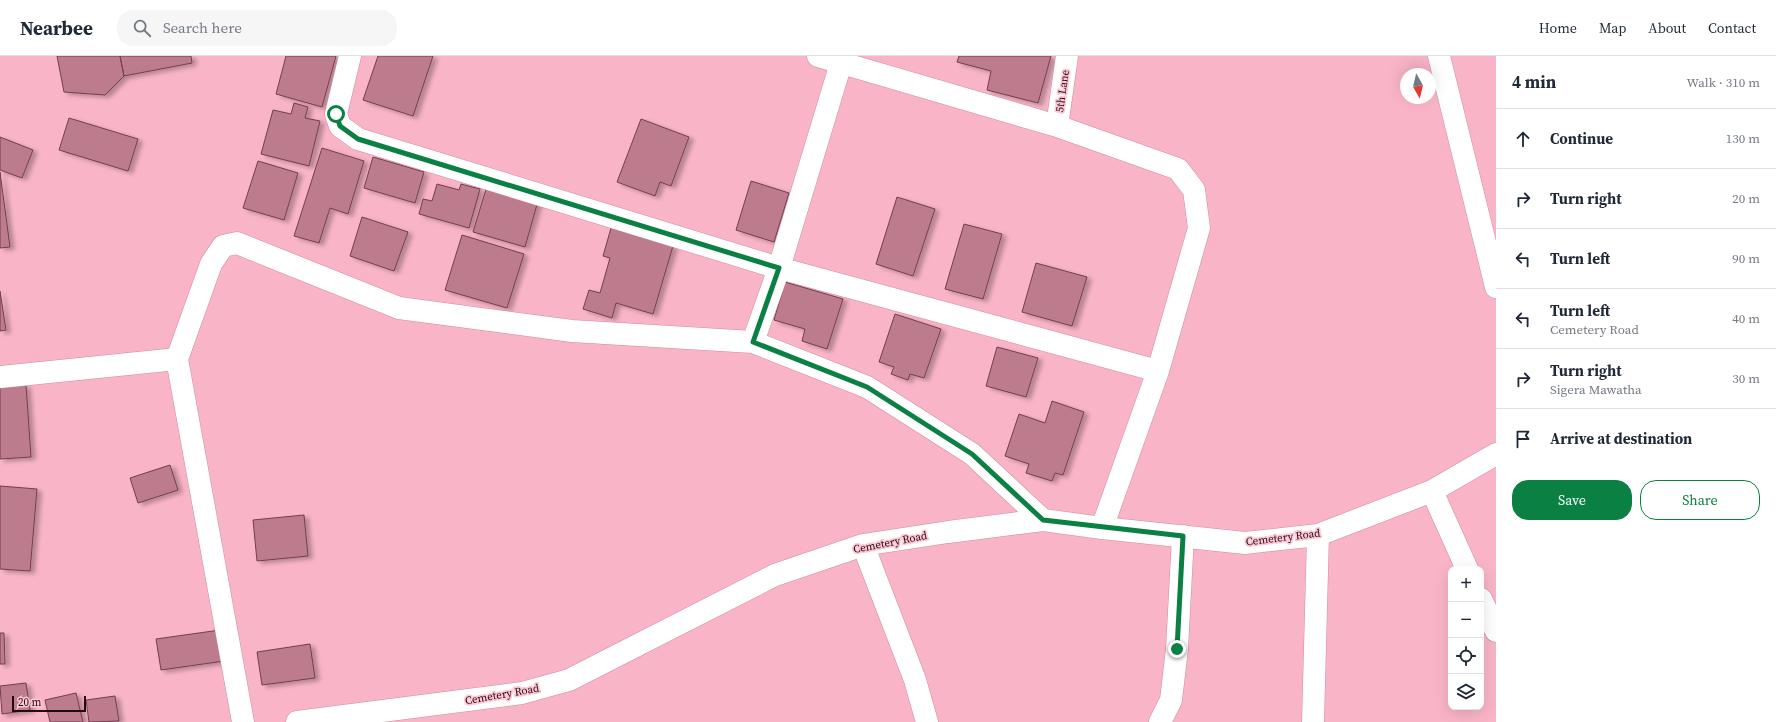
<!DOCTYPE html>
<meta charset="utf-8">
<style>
body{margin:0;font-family:"Source Serif 4",serif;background:#f6f6f7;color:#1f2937}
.controls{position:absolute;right:12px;bottom:12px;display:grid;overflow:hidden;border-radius:8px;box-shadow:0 4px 16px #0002}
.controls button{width:36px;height:36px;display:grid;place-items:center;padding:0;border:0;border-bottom:1px solid #e0e1e3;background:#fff;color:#1f2937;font:20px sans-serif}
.compass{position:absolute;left:1400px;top:12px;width:36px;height:36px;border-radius:50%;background:#fff;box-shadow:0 4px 16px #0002;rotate:172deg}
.scale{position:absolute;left:12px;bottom:10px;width:74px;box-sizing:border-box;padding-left:4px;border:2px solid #210a11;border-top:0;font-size:11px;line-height:14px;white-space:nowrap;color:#210a11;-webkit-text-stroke:3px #fec7d5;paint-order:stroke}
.stop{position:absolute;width:12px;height:12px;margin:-9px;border:3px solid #0b8043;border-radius:50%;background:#fff}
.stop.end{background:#0b8043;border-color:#fff;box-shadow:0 1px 4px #0008}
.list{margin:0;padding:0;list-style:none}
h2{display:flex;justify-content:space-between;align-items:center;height:52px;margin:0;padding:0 16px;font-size:17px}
h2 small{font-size:13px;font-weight:400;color:#747a83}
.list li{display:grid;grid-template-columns:26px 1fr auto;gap:12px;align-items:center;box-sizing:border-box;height:60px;padding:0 16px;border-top:1px solid #e0e1e3}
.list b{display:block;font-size:15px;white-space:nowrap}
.list p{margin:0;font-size:13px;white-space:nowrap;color:#747a83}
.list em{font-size:13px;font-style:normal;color:#747a83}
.actions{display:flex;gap:8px;padding:12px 16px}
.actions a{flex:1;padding:9px 0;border:1px solid #0b8043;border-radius:16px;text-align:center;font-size:14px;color:#0b8043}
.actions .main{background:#0b8043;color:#fff}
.icon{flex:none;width:22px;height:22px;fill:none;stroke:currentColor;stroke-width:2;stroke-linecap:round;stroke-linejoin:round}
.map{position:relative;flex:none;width:1496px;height:666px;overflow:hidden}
header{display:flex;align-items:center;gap:24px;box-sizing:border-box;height:56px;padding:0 20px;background:#fff;border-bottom:1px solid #e0e1e3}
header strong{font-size:19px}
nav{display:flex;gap:22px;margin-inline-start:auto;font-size:14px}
.search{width:280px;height:36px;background:#f6f6f7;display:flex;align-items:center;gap:10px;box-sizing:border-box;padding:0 14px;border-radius:16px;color:#747a83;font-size:15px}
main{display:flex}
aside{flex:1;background:#fff}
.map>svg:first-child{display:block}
</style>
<header>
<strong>Nearbee</strong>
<div class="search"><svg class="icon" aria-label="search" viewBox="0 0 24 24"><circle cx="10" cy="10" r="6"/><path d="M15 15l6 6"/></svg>Search here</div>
<nav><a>Home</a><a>Map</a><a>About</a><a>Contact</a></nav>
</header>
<main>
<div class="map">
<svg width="1496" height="666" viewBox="0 0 1496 666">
<defs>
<filter id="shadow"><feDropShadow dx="4.5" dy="2.5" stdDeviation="2" flood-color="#0004"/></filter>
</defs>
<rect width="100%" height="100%" fill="#f9b5c7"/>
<path fill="#bc7c8e" stroke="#763c4e" filter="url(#shadow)" d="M 57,0 L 120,0 L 124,20 L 105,39 L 64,36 Z
M 120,0 L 191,0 L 192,7 L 124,20 Z
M 286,0 L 336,0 L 322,51 L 276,38 Z
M 378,0 L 433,0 L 413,60 L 363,44 Z
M 959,0 L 1051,0 L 1038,47 L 987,34 L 991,15 L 957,6 Z
M 294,47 L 308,51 L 305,62 L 320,65 L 309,110 L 261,98 L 273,54 L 291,58 Z
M 69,62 L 138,83 L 128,115 L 59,94 Z
M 641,63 L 689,81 L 671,130 L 660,126 L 655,140 L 617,126 Z
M 0,81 L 33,94 L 22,122 L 0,114 Z
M 322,92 L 364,105 L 348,158 L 330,152 L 319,187 L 294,180 Z
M 373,101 L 424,116 L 415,147 L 364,132 Z
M 258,105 L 298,117 L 284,164 L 243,152 Z
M 0,116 L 10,191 L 0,192 Z
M 751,125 L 789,137 L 774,186 L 736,174 Z
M 437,128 L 459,134 L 461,128 L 480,133 L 469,172 L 419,158 L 423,143 L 432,145 Z
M 487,130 L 538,145 L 525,191 L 473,176 Z
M 897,141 L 935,153 L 913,220 L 876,208 Z
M 362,161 L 408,176 L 394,215 L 350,200 Z
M 964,168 L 1002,178 L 983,243 L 945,233 Z
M 611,172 L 673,190 L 653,258 L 616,247 L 612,262 L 583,253 L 589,234 L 600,237 L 610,202 L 603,200 Z
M 462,179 L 524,198 L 507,252 L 445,234 Z
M 1036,207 L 1087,221 L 1072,270 L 1022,256 Z
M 785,226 L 843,243 L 827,293 L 802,285 L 805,273 L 774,264 Z
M 0,235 L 6,274 L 0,275 Z
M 895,258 L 941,273 L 924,322 L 910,318 L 908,324 L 891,318 L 894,311 L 879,306 Z
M 997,291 L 1038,302 L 1026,341 L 986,330 Z
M 26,329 L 31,401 L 0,403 L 0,331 Z
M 1052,345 L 1084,356 L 1063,419 L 1055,417 L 1052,425 L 1026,417 L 1029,408 L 1005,400 L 1019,358 L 1045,367 Z
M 170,409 L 178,434 L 138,447 L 130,422 Z
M 0,430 L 37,433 L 30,515 L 0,513 Z
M 304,459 L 308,500 L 257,505 L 253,464 Z
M 220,574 L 224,605 L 161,614 L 156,583 Z
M 0,577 L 4,577 L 5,608 L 0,608 Z
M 310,588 L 315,622 L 262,629 L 257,596 Z
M 26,627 L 30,654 L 2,658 L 0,630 Z
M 76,637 L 83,666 L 50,666 L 45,644 Z
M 115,640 L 119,665 L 89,666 L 86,644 Z"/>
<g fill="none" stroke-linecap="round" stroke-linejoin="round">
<g stroke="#cd8c9d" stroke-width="23">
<path id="street" d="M 350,0 L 336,58 L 340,70 L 358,83 L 779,212 L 1158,315
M 818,0 L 1057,70 L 1178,113 L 1194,134 L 1199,172 L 1158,315 L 1102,472
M 1439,0 L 1496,231
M 1057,70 L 1067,0
M 753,286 L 779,212 L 841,7
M 0,321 L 177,303
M 1432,435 L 1467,513
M 863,489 L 915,624 L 927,666
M 1481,543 L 1496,575
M 243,666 L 177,303 L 211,208 L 223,190 L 237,187 L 399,252 L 572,275 L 753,286 L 867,331 L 972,398 L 1043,464
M 297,666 L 522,637 L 569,624 L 775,519 L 863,489 L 948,476 L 1043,464 L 1102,472 L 1245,487 L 1318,479 L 1432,435 L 1496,398
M 1160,666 L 1171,644 L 1177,593 L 1183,480
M 1313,666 L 1318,479"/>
</g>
<use href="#street" stroke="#fff" stroke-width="22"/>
</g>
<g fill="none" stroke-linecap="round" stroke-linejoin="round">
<path stroke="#0b8043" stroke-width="5" d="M 336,58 L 340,70 L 358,83 L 779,212 L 753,286 L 867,331 L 972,398 L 1043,464 L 1183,480 L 1177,593"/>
</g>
<g text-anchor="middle" stroke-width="3.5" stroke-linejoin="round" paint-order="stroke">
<g font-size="11" fill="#210a11" stroke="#fec7d5">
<text transform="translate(1062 35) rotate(-82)" y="4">5th Lane</text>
<text transform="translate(1283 481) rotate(-7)" y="4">Cemetery Road</text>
<text transform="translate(890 486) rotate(-11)" y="4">Cemetery Road</text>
<text transform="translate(502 638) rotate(-10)" y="4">Cemetery Road</text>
</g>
</g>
</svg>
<div class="controls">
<button>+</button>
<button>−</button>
<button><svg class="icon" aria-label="locate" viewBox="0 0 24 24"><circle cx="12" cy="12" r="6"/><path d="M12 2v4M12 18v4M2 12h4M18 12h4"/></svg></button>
<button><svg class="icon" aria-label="layers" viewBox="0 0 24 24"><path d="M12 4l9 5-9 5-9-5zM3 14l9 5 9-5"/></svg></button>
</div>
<svg class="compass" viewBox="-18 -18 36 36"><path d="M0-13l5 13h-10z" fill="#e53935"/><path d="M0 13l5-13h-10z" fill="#747a83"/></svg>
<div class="scale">20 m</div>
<div class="stop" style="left:336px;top:58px"></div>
<div class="stop end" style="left:1177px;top:593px"></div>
</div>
<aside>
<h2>4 min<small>Walk · 310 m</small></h2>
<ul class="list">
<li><svg class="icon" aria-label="ahead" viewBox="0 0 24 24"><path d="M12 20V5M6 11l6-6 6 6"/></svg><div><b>Continue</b></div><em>130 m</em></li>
<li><svg class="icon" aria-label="right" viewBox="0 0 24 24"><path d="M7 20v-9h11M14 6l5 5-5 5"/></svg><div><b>Turn right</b></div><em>20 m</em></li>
<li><svg class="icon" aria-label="left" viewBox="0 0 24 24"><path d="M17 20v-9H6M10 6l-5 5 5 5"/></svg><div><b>Turn left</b></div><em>90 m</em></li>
<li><svg class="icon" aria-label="left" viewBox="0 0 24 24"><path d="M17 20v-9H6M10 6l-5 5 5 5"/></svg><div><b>Turn left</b><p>Cemetery Road</p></div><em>40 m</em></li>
<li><svg class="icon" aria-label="right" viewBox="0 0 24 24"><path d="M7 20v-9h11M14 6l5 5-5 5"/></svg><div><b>Turn right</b><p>Sigera Mawatha</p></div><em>30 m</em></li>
<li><svg class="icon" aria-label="arrive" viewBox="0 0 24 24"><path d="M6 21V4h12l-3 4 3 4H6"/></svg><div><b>Arrive at destination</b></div></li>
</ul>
<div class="actions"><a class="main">Save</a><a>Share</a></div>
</aside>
</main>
